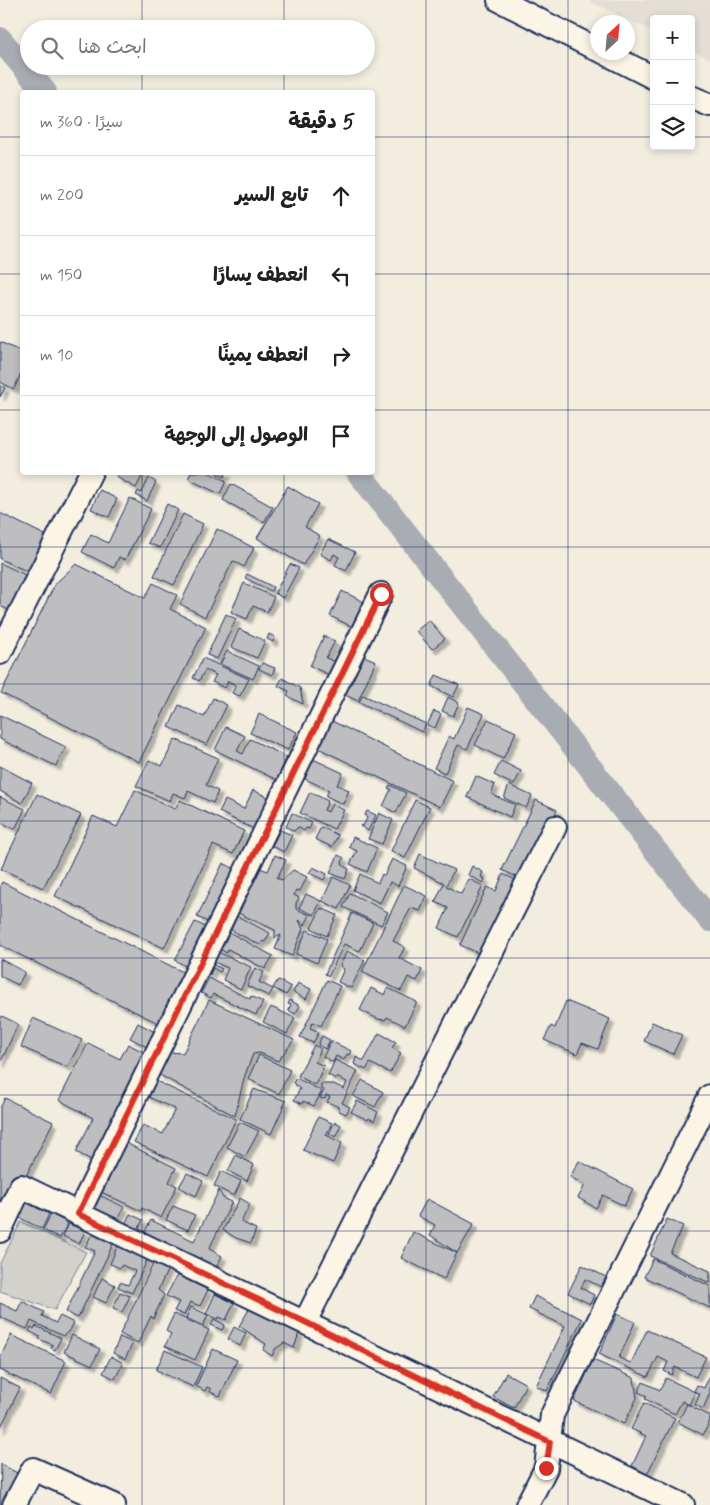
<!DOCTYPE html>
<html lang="ar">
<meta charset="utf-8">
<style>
body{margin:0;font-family:Mynerve,"Playpen Sans Arabic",sans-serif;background:#f2f2f2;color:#202124;direction:rtl}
.controls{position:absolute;right:15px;top:15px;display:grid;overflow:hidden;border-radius:5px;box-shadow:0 2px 8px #0003}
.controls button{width:45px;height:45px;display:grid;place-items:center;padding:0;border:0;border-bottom:1px solid #e0e0e0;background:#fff;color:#202124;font:25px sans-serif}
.compass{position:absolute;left:590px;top:15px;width:45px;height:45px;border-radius:50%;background:#fff;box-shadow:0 2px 8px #0003;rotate:26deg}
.stop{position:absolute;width:15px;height:15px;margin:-11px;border:4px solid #d93025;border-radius:50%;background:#fff}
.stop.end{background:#d93025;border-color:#fff;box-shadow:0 1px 5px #0008}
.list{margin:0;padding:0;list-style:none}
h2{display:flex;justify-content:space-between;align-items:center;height:65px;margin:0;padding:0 20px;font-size:21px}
h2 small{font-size:16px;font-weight:400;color:#757577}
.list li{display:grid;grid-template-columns:32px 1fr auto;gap:15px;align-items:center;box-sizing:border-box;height:80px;padding:0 20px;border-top:1px solid #e0e0e0}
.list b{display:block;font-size:19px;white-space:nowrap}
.list em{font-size:16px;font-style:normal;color:#757577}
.icon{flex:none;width:28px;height:28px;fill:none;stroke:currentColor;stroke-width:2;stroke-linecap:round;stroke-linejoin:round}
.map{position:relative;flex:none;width:710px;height:1505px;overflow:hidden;direction:ltr}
.search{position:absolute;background:#fff;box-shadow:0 2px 8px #0003;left:20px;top:20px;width:355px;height:55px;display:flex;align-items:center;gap:12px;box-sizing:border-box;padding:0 18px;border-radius:28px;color:#757577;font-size:19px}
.panel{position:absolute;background:#fff;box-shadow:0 2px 8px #0003;left:20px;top:90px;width:355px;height:385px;border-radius:5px;direction:rtl}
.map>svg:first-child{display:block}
</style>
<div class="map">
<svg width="710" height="1505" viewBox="0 0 710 1505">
<defs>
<filter id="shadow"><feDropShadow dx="4.5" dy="4.5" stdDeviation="1" flood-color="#0004"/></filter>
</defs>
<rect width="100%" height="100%" fill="#f3ede0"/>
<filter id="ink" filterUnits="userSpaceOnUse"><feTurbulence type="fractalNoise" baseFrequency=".02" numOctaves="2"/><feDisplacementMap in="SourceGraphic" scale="10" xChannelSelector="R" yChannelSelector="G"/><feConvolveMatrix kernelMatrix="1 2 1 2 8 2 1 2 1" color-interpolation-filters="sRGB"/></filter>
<g filter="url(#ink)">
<path fill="#e3dfd6" d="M 587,0 L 710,0 L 710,59 L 691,50 L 691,19 L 654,19 L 654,32 Z"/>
<path fill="#d3d1cc" stroke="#778095" d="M 21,1222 L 86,1252 L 55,1310 L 0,1291 L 0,1263 Z"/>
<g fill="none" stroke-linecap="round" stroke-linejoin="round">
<path stroke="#a9acb3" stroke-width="24" d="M 0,39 L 45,92
M 358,472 L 710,920"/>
</g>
<path fill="#bebec0" stroke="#1b2f5e" filter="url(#shadow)" d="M 0,342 L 22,352 L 22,371 L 14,389 L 0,382 Z
M 0,385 L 5,388 L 0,397 Z
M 119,472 L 144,472 L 136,488 L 116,477 Z
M 191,472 L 208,472 L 226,481 L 220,494 L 188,479 Z
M 214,472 L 226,472 L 224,477 Z
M 149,478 L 156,482 L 147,501 L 136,495 L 138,491 L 141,493 Z
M 231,484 L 273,507 L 264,522 L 223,500 Z
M 288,486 L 318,504 L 305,527 L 320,536 L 303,565 L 257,538 Z
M 100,490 L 117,499 L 109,517 L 91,509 Z
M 130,498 L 151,509 L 125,560 L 119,557 L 114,568 L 82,552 L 91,534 L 108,543 Z
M 167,504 L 178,510 L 160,548 L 148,543 Z
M 0,513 L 51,538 L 33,574 L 0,559 Z
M 183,514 L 203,524 L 174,585 L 154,576 Z
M 217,529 L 254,548 L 244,567 L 233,561 L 205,617 L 180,604 Z
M 328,539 L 355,552 L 346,571 L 335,565 L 339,557 L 334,554 L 331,560 L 320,554 Z
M 0,563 L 32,578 L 15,613 L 0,606 Z
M 76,564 L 145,598 L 153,583 L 177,595 L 170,609 L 206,627 L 139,762 L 1,693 L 55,584 Z
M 290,564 L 299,568 L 283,598 L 275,593 Z
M 247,574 L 273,587 L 271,591 L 245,578 Z
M 244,583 L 274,597 L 267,612 L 253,606 L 247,619 L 231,612 Z
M 342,591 L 370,605 L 359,630 L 330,616 Z
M 226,614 L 236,619 L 217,659 L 207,655 Z
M 429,620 L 445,639 L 432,649 L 416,631 Z
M 239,629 L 265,641 L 257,658 L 231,647 Z
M 269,634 L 275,637 L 273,642 L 267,639 Z
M 324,636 L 335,641 L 326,658 L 333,661 L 341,645 L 357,653 L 336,678 L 310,666 Z
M 227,651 L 259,666 L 253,679 L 220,664 Z
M 364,656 L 376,661 L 358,701 L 345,695 Z
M 203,658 L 249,679 L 240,696 L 232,693 L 236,685 L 228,681 L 225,688 L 212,682 L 216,675 L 205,670 L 199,681 L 193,678 Z
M 262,663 L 275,668 L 272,675 L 259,669 Z
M 436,675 L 459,685 L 453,697 L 431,686 Z
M 282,678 L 300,688 L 303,704 L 287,696 L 289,691 L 278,686 Z
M 363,695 L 426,724 L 422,732 L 359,702 Z
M 448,697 L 459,703 L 453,716 L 442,711 Z
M 213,698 L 227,705 L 207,745 L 169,727 L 179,705 L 204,717 Z
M 468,707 L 484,714 L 467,749 L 458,745 L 445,773 L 434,768 L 449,736 L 454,739 Z
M 434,711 L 441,714 L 435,728 L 427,725 Z
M 259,714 L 297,732 L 288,750 L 250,733 Z
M 0,715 L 66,747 L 56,766 L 0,739 Z
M 488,719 L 516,732 L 503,759 L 475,745 Z
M 332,721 L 453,781 L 440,807 L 318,748 Z
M 226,727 L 245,736 L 237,751 L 243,754 L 250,739 L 287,757 L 277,780 L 215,750 Z
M 175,739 L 218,758 L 206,785 L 218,791 L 213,803 L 188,791 L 185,798 L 173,793 L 170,801 L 136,786 L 149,760 L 162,766 Z
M 313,759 L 343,773 L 337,785 L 349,790 L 343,804 L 326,796 L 329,790 L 305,779 Z
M 501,761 L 521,771 L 514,785 L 494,775 Z
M 0,766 L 32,783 L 22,803 L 0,791 Z
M 476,776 L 495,785 L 491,794 L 515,805 L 510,817 L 467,797 Z
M 390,785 L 406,793 L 396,813 L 383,806 L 391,789 L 388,788 Z
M 509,785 L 532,796 L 526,808 L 504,798 Z
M 135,790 L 175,809 L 180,800 L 244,831 L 233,854 L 213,845 L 164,948 L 55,896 L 93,816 L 117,827 Z
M 253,790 L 274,800 L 258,831 L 219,812 L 225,800 L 244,809 Z
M 310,792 L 328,801 L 324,810 L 328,812 L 332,804 L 344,810 L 334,829 L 300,813 Z
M 37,794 L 81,815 L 43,888 L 1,869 Z
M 0,797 L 25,809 L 15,829 L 0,822 Z
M 415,800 L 430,807 L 405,858 L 391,851 Z
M 536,800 L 557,810 L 523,880 L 502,870 Z
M 367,811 L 376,815 L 368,831 L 360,826 L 361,825 L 363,826 L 367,818 L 365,815 Z
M 292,813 L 312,823 L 309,829 L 306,828 L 304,831 L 298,827 L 294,831 L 286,827 Z
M 379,813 L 393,820 L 382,844 L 368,839 Z
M 321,827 L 338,835 L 332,847 L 315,839 Z
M 280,830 L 292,835 L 284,852 L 272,846 Z
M 353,837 L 377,848 L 367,872 L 350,864 L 357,851 L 349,847 Z
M 420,854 L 454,870 L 446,886 L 461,894 L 469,879 L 483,886 L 458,937 L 439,928 L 448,908 L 435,902 L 444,883 L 414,868 Z
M 275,855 L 286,860 L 277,878 L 282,880 L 293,870 L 307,877 L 300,891 L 296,890 L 294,895 L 299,898 L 296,903 L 296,909 L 310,915 L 305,925 L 299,920 L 303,929 L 292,956 L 275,949 L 281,935 L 275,938 L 275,930 L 236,912 L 257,867 L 268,871 Z
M 338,855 L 344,858 L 342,862 L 343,866 L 349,869 L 345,879 L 330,873 Z
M 392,859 L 407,866 L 398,886 L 390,882 L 380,903 L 353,890 L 360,874 L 378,883 L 382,874 L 384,876 Z
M 223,863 L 235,869 L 210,923 L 197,917 Z
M 472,866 L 483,872 L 481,877 L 485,879 L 483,883 L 468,875 Z
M 313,867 L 327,874 L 324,880 L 309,873 Z
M 503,874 L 520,882 L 485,956 L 460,945 L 487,887 L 496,891 Z
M 333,877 L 350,885 L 339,909 L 322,901 Z
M 2,882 L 189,975 L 164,1026 L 0,945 L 0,886 Z
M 404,885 L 427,896 L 420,911 L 411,908 L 393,941 L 405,947 L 399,958 L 422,970 L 417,981 L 408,977 L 401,991 L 362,972 Z
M 350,893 L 388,912 L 381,925 L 343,907 Z
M 306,894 L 321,901 L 314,915 L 299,908 Z
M 321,908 L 337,915 L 327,936 L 311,928 Z
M 352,913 L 373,923 L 360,951 L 344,944 L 329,976 L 325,974 Z
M 237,916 L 270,933 L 265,942 L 263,941 L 260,945 L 231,930 Z
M 195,922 L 208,928 L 187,967 L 175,960 Z
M 307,930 L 327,939 L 317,963 L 296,954 Z
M 227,931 L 273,956 L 265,969 L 228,949 L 227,953 L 217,948 Z
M 347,951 L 365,960 L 351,988 L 338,982 L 344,969 L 340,966 Z
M 218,952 L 251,967 L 241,989 L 223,980 L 228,968 L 214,962 Z
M 0,959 L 25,972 L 18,985 L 0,976 Z
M 210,963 L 222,969 L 220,972 L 213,968 L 210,975 L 206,972 Z
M 255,968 L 264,972 L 259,982 L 273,989 L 269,996 L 247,986 Z
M 209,978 L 250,999 L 251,996 L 263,1002 L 256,1015 L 213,994 L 211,998 L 201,993 Z
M 278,980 L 291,987 L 286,995 L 273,988 Z
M 327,980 L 340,986 L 321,1026 L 313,1022 L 310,1028 L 319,1032 L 313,1043 L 300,1037 Z
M 298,983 L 311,989 L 306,999 L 293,992 Z
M 371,988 L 385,995 L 388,988 L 417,1002 L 405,1026 L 387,1017 L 385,1020 L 378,1019 L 360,1010 Z
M 209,1000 L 294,1040 L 278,1061 L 260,1053 L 253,1054 L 244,1078 L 235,1116 L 158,1074 L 167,1052 L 183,1053 Z
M 290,1000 L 300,1006 L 295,1014 L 288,1010 L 291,1005 L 288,1004 Z
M 566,1001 L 610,1019 L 598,1049 L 582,1043 L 577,1054 L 544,1040 L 551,1026 L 555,1028 Z
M 271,1007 L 295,1018 L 287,1034 L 263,1022 Z
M 2,1016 L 18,1024 L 0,1064 L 0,1020 Z
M 33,1018 L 82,1040 L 67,1067 L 21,1047 Z
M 652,1022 L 682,1035 L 673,1054 L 644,1041 Z
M 138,1023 L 155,1032 L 147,1047 L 130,1038 Z
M 379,1033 L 396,1042 L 392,1048 L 401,1053 L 390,1073 L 370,1063 L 366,1070 L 354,1064 L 356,1057 L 364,1061 Z
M 322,1036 L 330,1040 L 325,1049 L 318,1045 Z
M 331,1041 L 351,1051 L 349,1055 L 347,1054 L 344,1060 L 336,1056 L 333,1062 L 323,1057 Z
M 88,1043 L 120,1059 L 128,1044 L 150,1055 L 95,1162 L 76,1152 L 93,1118 L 59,1100 Z
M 314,1045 L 321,1049 L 315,1062 L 324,1066 L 315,1085 L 298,1076 Z
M 259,1055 L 290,1070 L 279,1094 L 248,1079 Z
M 335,1060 L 358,1071 L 342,1103 L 350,1107 L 346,1114 L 339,1111 L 339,1107 L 327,1102 L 330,1097 L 326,1095 L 325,1099 L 320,1098 L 324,1090 L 321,1089 L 321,1084 L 334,1084 L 344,1089 L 347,1082 L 337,1077 L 336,1079 L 328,1075 Z
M 296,1078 L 322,1091 L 314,1106 L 303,1101 L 302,1104 L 294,1100 L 300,1089 L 293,1083 Z
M 154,1080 L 236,1119 L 208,1177 L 134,1142 L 143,1125 L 163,1134 L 175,1109 L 146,1096 Z
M 362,1080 L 383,1092 L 375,1107 L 353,1096 Z
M 254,1089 L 286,1101 L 271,1134 L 240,1119 Z
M 5,1098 L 53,1122 L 4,1220 L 0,1218 L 0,1108 Z
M 357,1101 L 378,1112 L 374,1121 L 369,1118 L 368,1120 L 351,1112 Z
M 318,1117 L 332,1123 L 326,1135 L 342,1143 L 333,1163 L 303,1150 Z
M 240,1122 L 259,1131 L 245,1157 L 227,1147 Z
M 335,1122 L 341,1125 L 335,1137 L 329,1133 Z
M 122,1141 L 176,1168 L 169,1182 L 177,1186 L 161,1218 L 142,1208 L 141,1211 L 97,1190 Z
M 236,1155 L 254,1165 L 247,1181 L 228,1171 Z
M 579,1161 L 633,1189 L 624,1206 L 603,1195 L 596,1208 L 578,1198 L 585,1185 L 570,1177 Z
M 221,1171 L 241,1181 L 234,1196 L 214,1186 Z
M 187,1173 L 203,1181 L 196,1196 L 179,1187 Z
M 219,1190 L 223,1198 L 232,1202 L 209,1249 L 222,1256 L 216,1268 L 144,1233 L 151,1220 L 194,1241 Z
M 95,1193 L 124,1207 L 116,1222 L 88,1208 Z
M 240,1198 L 250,1204 L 241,1222 L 256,1229 L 251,1243 L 236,1238 L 223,1230 Z
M 427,1199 L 474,1224 L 457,1253 L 430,1235 L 435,1225 L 418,1216 Z
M 25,1202 L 49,1214 L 42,1229 L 18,1217 Z
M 173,1206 L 195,1215 L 188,1230 L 166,1220 Z
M 51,1214 L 68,1223 L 60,1238 L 43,1230 Z
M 130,1214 L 143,1220 L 138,1230 L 125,1224 Z
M 667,1219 L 683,1226 L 670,1253 L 710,1271 L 710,1283 L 650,1256 Z
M 69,1224 L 85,1231 L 79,1244 L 63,1236 Z
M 413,1232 L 457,1253 L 444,1279 L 401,1258 Z
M 92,1234 L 113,1244 L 78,1318 L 66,1312 L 95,1251 L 85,1247 Z
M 118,1245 L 148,1258 L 132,1293 L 118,1287 L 120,1282 L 128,1285 L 135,1271 L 122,1265 L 120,1268 L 110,1264 Z
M 653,1259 L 710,1286 L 710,1308 L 644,1277 Z
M 154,1262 L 168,1269 L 158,1290 L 164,1295 L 153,1319 L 151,1316 L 138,1343 L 120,1334 Z
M 582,1265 L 606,1277 L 601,1287 L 585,1279 L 581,1288 L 594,1295 L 590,1304 L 568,1293 Z
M 177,1275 L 208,1290 L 200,1306 L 190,1302 L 184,1315 L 174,1311 L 179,1302 L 166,1296 Z
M 102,1278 L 115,1285 L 106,1303 L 93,1297 Z
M 120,1292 L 130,1296 L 122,1312 L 113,1308 Z
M 215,1294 L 234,1303 L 226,1320 L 219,1317 L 218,1319 L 206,1314 Z
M 535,1296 L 582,1319 L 547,1391 L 536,1386 L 565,1326 L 529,1309 Z
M 22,1301 L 44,1312 L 42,1316 L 56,1323 L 60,1316 L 74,1323 L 70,1330 L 63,1336 L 31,1321 L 27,1329 L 0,1317 L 0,1303 L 17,1311 Z
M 191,1307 L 208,1315 L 203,1326 L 186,1318 Z
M 250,1308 L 299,1333 L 294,1348 L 284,1343 L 275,1349 L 272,1356 L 263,1350 L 266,1344 L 239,1326 Z
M 174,1314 L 209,1330 L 195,1360 L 165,1346 L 171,1334 L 166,1331 Z
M 617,1314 L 635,1322 L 619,1358 L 631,1363 L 647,1330 L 706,1357 L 696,1377 L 675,1367 L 672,1375 L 664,1371 L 668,1362 L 658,1357 L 648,1377 L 599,1354 Z
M 214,1319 L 225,1325 L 222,1330 L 211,1325 Z
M 36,1326 L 61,1338 L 55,1350 L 51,1348 L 53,1345 L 39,1339 L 40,1337 L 29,1331 L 31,1327 L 34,1329 Z
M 234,1327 L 246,1333 L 240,1346 L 228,1339 Z
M 11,1335 L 66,1361 L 51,1394 L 0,1370 L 0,1358 Z
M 72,1335 L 100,1349 L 92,1365 L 64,1352 Z
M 120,1337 L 133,1343 L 125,1359 L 113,1353 Z
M 213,1349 L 237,1360 L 220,1396 L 210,1392 L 211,1389 L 207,1387 L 205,1391 L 196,1386 Z
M 165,1350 L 202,1367 L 193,1387 L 156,1370 Z
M 111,1356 L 123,1363 L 115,1379 L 103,1373 Z
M 593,1360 L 634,1378 L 637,1398 L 624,1424 L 574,1401 Z
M 506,1373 L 526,1384 L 514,1408 L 493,1397 Z
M 710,1375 L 710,1393 L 703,1409 L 695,1405 L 700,1394 L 694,1391 L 697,1385 L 704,1388 Z
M 0,1378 L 20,1388 L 0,1429 Z
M 666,1378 L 695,1392 L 689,1405 L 682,1401 L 675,1414 L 645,1399 L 647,1396 L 638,1392 L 643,1382 L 660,1390 Z
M 644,1403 L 675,1418 L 647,1474 L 632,1466 L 646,1436 L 631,1429 Z
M 687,1404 L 710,1416 L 710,1421 L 703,1435 L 678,1422 Z
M 1,1464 L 19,1474 L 3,1505 L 0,1505 Z"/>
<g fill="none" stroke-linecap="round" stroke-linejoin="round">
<g stroke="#1b2f5e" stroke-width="26">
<path id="minor" d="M 499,0 L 598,50
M 603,52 L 654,78
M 691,97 L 710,105
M 0,653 L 91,472
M 78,1214 L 381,594
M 0,1231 L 21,1186 L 683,1505
M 305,1322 L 555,827
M 14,1505 L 33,1469 L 114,1505
M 527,1505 L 546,1468 L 552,1415 L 710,1096"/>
</g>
<use href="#minor" stroke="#fcf5e5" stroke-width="22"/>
</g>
</g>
<g fill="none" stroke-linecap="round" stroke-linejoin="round" filter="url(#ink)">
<path stroke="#d93025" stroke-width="6" d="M 381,594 L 78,1214 L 305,1322 L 550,1442 L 546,1468"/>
</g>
<path fill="none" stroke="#1b2f5e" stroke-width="1" stroke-opacity="0.55" d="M 142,0 L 142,29M 284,0 L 284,29M 426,0 L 426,1505M 568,0 L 568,1505M 142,66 L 142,92M 284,66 L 284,92M 0,137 L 22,137M 372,137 L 654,137M 691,137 L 710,137M 0,274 L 22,274M 372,274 L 710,274M 0,410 L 22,410M 372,410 L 710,410M 142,472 L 142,1505M 284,472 L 284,1505M 0,547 L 710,547M 0,684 L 710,684M 0,821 L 710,821M 0,958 L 710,958M 0,1095 L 710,1095M 0,1231 L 710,1231M 0,1368 L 710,1368"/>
</svg>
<div class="controls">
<button>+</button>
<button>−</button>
<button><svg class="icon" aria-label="layers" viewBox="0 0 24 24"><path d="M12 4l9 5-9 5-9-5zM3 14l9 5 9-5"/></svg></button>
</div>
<svg class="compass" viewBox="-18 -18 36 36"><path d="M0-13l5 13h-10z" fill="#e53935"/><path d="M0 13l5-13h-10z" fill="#757577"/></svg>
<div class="stop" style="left:381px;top:594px"></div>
<div class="stop end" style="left:546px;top:1468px"></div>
<div class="search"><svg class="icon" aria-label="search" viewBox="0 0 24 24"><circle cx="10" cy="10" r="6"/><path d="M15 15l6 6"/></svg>ابحث هنا</div>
<section class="panel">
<h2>5 دقيقة<small>سيرًا · 360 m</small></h2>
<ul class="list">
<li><svg class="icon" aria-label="ahead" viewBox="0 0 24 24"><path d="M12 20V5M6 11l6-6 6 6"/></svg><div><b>تابع السير</b></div><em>200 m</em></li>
<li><svg class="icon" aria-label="left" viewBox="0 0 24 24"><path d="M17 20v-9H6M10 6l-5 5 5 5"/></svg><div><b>انعطف يسارًا</b></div><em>150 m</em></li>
<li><svg class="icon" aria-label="right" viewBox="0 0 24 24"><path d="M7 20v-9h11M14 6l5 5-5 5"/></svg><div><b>انعطف يمينًا</b></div><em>10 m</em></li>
<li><svg class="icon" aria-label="arrive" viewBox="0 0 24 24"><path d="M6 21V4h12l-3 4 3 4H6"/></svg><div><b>الوصول إلى الوجهة</b></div></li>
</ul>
</section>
</div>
